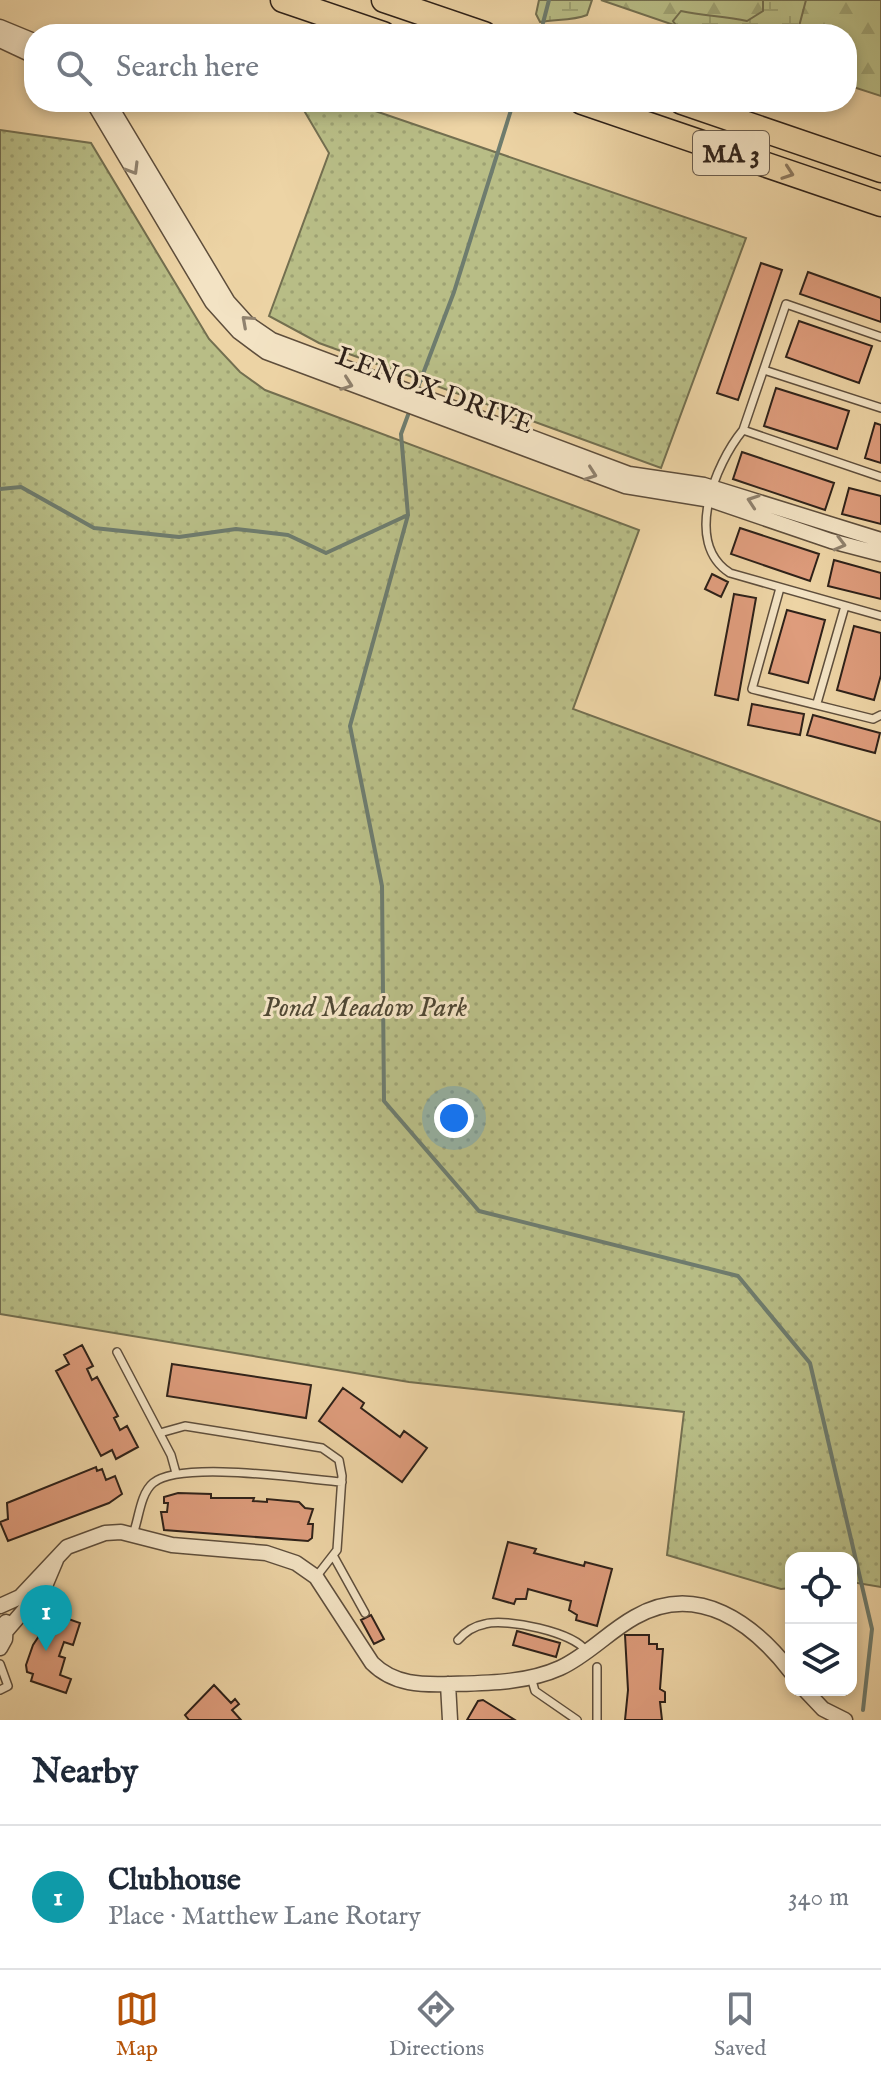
<!DOCTYPE html>
<meta charset="utf-8">
<style>
body{margin:0;font-family:"IM FELL English",serif;background:#f6f6f7;color:#1f2937}
.controls{position:absolute;right:24px;bottom:24px;display:grid;overflow:hidden;border-radius:16px;box-shadow:0 4px 12px #0003}
.controls button{width:72px;height:72px;display:grid;place-items:center;padding:0;border:0;border-bottom:2px solid #e0e1e3;background:#fff;color:#1f2937;font:40px sans-serif}
.you{position:absolute;left:454px;top:1118px;width:28px;height:28px;margin:-20px;border:6px solid #fff;border-radius:50%;background:#1a73e8;box-shadow:0 0 0 12px #1a73e833}
.badge{display:grid;place-items:center;width:52px;height:52px;border-radius:50%;background:#b45309;color:#fff;font-size:26px;font-weight:700}
.pin{position:absolute;translate:-50% -66px;filter:drop-shadow(0 2px 4px #0008)}
.pin::after{content:'';position:absolute;top:42px;width:28px;height:24px;background:inherit;clip-path:polygon(0 0,100% 0,50% 100%)}
.list{margin:0;padding:0;list-style:none}
h2{display:flex;justify-content:space-between;align-items:center;height:104px;margin:0;padding:0 32px;font-size:34px}
h2 small{font-size:26px;font-weight:400;color:#747a83}
.list li{display:grid;grid-template-columns:52px 1fr auto;gap:24px;align-items:center;box-sizing:border-box;height:144px;padding:0 32px;border-top:2px solid #e0e1e3}
.list b{display:block;font-size:30px;white-space:nowrap}
.list p{margin:0;font-size:26px;white-space:nowrap;color:#747a83}
.list em{font-size:26px;font-style:normal;color:#747a83}
.icon{flex:none;width:44px;height:44px;fill:none;stroke:currentColor;stroke-width:2;stroke-linecap:round;stroke-linejoin:round}
.map{position:relative;flex:none;width:881px;height:1720px;overflow:hidden}
.search{position:absolute;background:#fff;box-shadow:0 4px 12px #0003;left:24px;right:24px;top:24px;height:88px;display:flex;align-items:center;gap:20px;box-sizing:border-box;padding:0 28px;border-radius:32px;color:#747a83;font-size:30px}
.sheet{height:248px;background:#fff}
nav{display:flex;justify-content:space-around;align-items:center;box-sizing:border-box;height:112px;border-top:2px solid #e0e1e3;background:#fff;font-size:22px;color:#747a83}
nav a{display:grid;justify-items:center;gap:4px}
nav .on{color:#b45309}
.map>svg:first-child{display:block}
</style>
<div class="map">
<svg width="881" height="1720" viewBox="0 0 881 1720">
<defs>
<pattern id="forest-firs" width="22" height="20" patternUnits="userSpaceOnUse" patternTransform="scale(2)"><rect width="22" height="20" fill="#b8bd86"/><path d="M5 1l3.5 6h-7zM16 11l3.5 6h-7z" fill="#9ea273"/></pattern>
<pattern id="wetland-marsh" width="20" height="14" patternUnits="userSpaceOnUse" patternTransform="scale(2)"><rect width="20" height="14" fill="#b8bd86"/><path d="M1 5h8M5 5V1M11 12h8M15 12V8" fill="none" stroke="#9ea273"/></pattern>
<pattern id="park-dots" width="8" height="8" patternUnits="userSpaceOnUse" patternTransform="scale(2)"><rect width="8" height="8" fill="#b8bd86"/><path d="M2 2h.1M6 6h.1" fill="none" stroke="#9ea273" stroke-width="1.8" stroke-linecap="round"/></pattern>
</defs>
<rect width="100%" height="100%" fill="#edd4a5"/>
<filter id="stains"><feTurbulence type="fractalNoise" baseFrequency=".0025" numOctaves="4"/><feColorMatrix values="0 0 0 0 .2 0 0 0 0 .09 0 0 0 0 .02 0 0 0 .5 -.17"/></filter>
<radialGradient id="worn" r=".72"><stop offset=".6" stop-color="#630" stop-opacity="0"/><stop offset="1" stop-color="#630" stop-opacity=".3"/></radialGradient>
<path fill="url(#forest-firs)" stroke="#736f50" stroke-width="2" d="M 601,0 L 881,0 L 881,96 L 847,85 L 847,34 L 700,34 Z"/>
<path fill="url(#wetland-marsh)" stroke="#736f50" stroke-width="2" d="M 539,0 L 592,0 L 587,15 C 572,21 556,19 540,22 L 536,14 Z
M 763,0 L 806,0 L 797,34 L 692,34 L 680,31 L 673,21 L 681,11 C 704,16 725,16 747,21 L 763,11 Z"/>
<path fill="url(#park-dots)" stroke="#736f50" stroke-width="2" d="M 299,102 L 349,102 L 746,238 L 661,468 L 319,343 L 269,316 L 329,153 Z
M 0,130 L 91,143 L 209,339 L 240,372 L 265,390 L 639,530 L 573,709 L 881,822 L 881,1587 L 851,1582 L 851,1558 L 791,1558 L 791,1588 L 781,1589 L 667,1555 L 684,1412 L 409,1382 L 0,1314 Z"/>
<g fill="none" stroke-linecap="round" stroke-linejoin="round">
<path stroke="#6e7c6e" stroke-width="4" d="M 543,23 L 549,0
M 418,387 L 454,292 L 511,110
M 408,415 L 401,434 L 408,515 L 350,726 L 382,886 L 384,1101 L 479,1211 L 738,1276 L 810,1363 L 872,1629 L 863,1710
M 0,489 L 21,487 L 94,528 L 179,537 L 236,529 L 288,535 L 326,553 L 408,515"/>
</g>
<path fill="#de9c7c" stroke="#2e2119" stroke-width="2" d="M 761,263 L 782,270 L 738,400 L 717,393 Z
M 808,272 L 881,298 L 881,322 L 800,294 Z
M 799,321 L 872,346 L 859,383 L 786,357 Z
M 776,388 L 849,411 L 837,449 L 764,426 Z
M 875,423 L 881,425 L 881,463 L 865,458 Z
M 742,452 L 834,483 L 825,510 L 733,479 Z
M 849,488 L 881,496 L 881,524 L 842,514 Z
M 740,528 L 819,554 L 810,581 L 731,554 Z
M 834,560 L 881,573 L 881,599 L 828,586 Z
M 712,574 L 728,582 L 721,597 L 705,589 Z
M 734,594 L 756,598 L 738,700 L 715,695 Z
M 787,610 L 825,620 L 808,683 L 769,673 Z
M 854,626 L 881,633 L 881,675 L 874,700 L 837,690 Z
M 752,704 L 804,714 L 800,735 L 748,725 Z
M 813,715 L 880,733 L 875,753 L 807,735 Z
M 82,1345 L 93,1366 L 87,1369 L 92,1380 L 97,1377 L 118,1416 L 114,1418 L 120,1430 L 127,1426 L 138,1447 L 116,1459 L 112,1450 L 101,1456 L 56,1371 L 69,1364 L 64,1355 Z
M 172,1364 L 311,1385 L 306,1418 L 167,1396 Z
M 343,1388 L 364,1403 L 361,1408 L 400,1437 L 404,1431 L 427,1448 L 402,1482 L 319,1421 Z
M 96,1467 L 97,1471 L 102,1469 L 106,1480 L 115,1476 L 122,1494 L 109,1503 L 8,1541 L 0,1522 L 8,1519 L 7,1503 Z
M 178,1493 L 211,1494 L 211,1498 L 254,1498 L 253,1501 L 267,1502 L 267,1499 L 299,1502 L 305,1508 L 313,1509 L 308,1524 L 313,1524 L 312,1538 L 308,1541 L 164,1530 L 161,1512 L 167,1512 L 168,1503 L 164,1503 L 164,1497 Z
M 508,1542 L 536,1549 L 534,1553 L 584,1566 L 585,1562 L 612,1569 L 597,1626 L 576,1620 L 577,1615 L 569,1610 L 571,1601 L 528,1589 L 526,1599 L 516,1599 L 514,1604 L 493,1598 Z
M 57,1615 L 80,1623 L 73,1645 L 64,1642 L 59,1656 L 65,1658 L 60,1675 L 71,1679 L 66,1693 L 31,1681 L 33,1674 L 27,1672 L 26,1665 L 33,1645 L 39,1636 L 45,1638 Z
M 371,1615 L 384,1639 L 374,1644 L 361,1620 Z
M 517,1631 L 560,1643 L 556,1657 L 513,1645 Z
M 625,1635 L 649,1635 L 649,1644 L 657,1644 L 657,1649 L 663,1649 L 660,1689 L 665,1692 L 665,1702 L 660,1702 L 662,1720 L 625,1720 L 628,1690 Z
M 214,1685 L 231,1703 L 235,1699 L 239,1704 L 232,1710 L 241,1720 L 189,1720 L 185,1715 Z
M 483,1700 L 515,1720 L 467,1720 L 478,1701 Z"/>
<g fill="none" stroke-linecap="round" stroke-linejoin="round">
<g stroke="#5e4e3c" stroke-width="10">
<path id="lane" d="M 881,337 L 786,304 L 743,430 C 715,464 683,543 730,573 L 881,616
M 764,370 L 881,408
M 743,430 L 881,477
M 780,588 L 752,689 L 873,719 L 881,715
M 817,703 L 845,606
M 117,1352 L 171,1455 L 176,1473
M 160,1433 L 185,1426 L 322,1448 L 339,1460 L 342,1476 L 337,1550 L 316,1577
M 133,1534 C 139,1519 140,1494 153,1483 C 181,1460 303,1479 342,1482
M 334,1557 L 365,1613
M 458,1640 C 465,1632 474,1626 485,1624 C 506,1618 574,1632 586,1651
M 0,1664 L 8,1686 L 0,1690
M 531,1677 L 535,1691 L 577,1720
M 597,1720 L 597,1667"/>
</g>
<g stroke="#5e4e3c" stroke-width="17">
<path id="street" d="M 0,27 L 34,41
M 0,40 L 34,56
M 93,102 L 212,302 L 239,332 L 266,352 L 625,486 L 711,500 L 831,541 L 881,554
M 108,102 L 228,302 L 247,323 L 272,340 L 629,474 L 704,485 L 881,540
M 0,1606 L 20,1597 L 67,1547 L 105,1533 L 121,1532 L 172,1545 L 266,1553 L 296,1563 L 316,1577 L 372,1663 C 394,1685 422,1685 451,1684 C 487,1683 527,1683 560,1668 C 588,1655 608,1632 635,1617 C 698,1581 754,1624 791,1672
M 7,1630 L 45,1586 L 56,1560
M 0,1648 L 5,1639 L 6,1622
M 448,1684 L 450,1720
M 805,1690 L 823,1709 L 845,1720"/>
</g>
<g stroke="#2e2119" stroke-width="27">
<path id="highway" d="M 283,0 L 383,34
M 384,0 L 484,34
M 582,102 L 881,204
M 682,102 L 881,170"/>
</g>
<use href="#lane" stroke="#f3e3c4" stroke-width="7"/>
<use href="#street" stroke="#f3e3c4" stroke-width="14"/>
<use href="#highway" stroke="#edd4a5" stroke-width="24"/>
</g>
<defs><path id="oneway-chevron" d="M-2-3.5L2.5 0L-2 3.5" fill="none" stroke-width="1.6" stroke-linecap="round" stroke-linejoin="round" transform="scale(2)"/></defs>
<g stroke="#90826e">
<use href="#oneway-chevron" transform="translate(133 169) rotate(59)"/>
<use href="#oneway-chevron" transform="translate(247 321) rotate(-138)"/>
<use href="#oneway-chevron" transform="translate(347 384) rotate(20)"/>
<use href="#oneway-chevron" transform="translate(591 474) rotate(20)"/>
<use href="#oneway-chevron" transform="translate(753 501) rotate(-161)"/>
<use href="#oneway-chevron" transform="translate(840 544) rotate(15)"/>
</g>
<use stroke="#8e7a5f" href="#oneway-chevron" transform="translate(788 173) rotate(19)"/>
<g text-anchor="middle" stroke-width="6" stroke-linejoin="round" paint-order="stroke">
<rect fill="#f3e3c4" stroke="#695b4c" stroke-width="2" x="693" y="131" width="76" height="44" rx="6"/>
<g font-size="26" font-weight="bold" fill="#2e2119">
<text x="731" y="162">MA 3</text>
</g>
<g font-size="28" fill="#2e2119" stroke="#f3e3c4">
<text transform="translate(435 389) rotate(20)" y="10">LENOX DRIVE</text>
</g>
<g font-size="28" font-style="italic" fill="#504834" stroke="#f3e3c4">
<text x="365" y="1016">Pond Meadow Park</text>
</g>
</g>
<rect width="100%" height="100%" filter="url(#stains)"/>
<rect width="100%" height="100%" fill="url(#worn)"/>
</svg>
<div class="controls">
<button><svg class="icon" aria-label="locate" viewBox="0 0 24 24"><circle cx="12" cy="12" r="6"/><path d="M12 2v4M12 18v4M2 12h4M18 12h4"/></svg></button>
<button><svg class="icon" aria-label="layers" viewBox="0 0 24 24"><path d="M12 4l9 5-9 5-9-5zM3 14l9 5 9-5"/></svg></button>
</div>
<div class="you"></div>
<div class="pin badge" style="left:46px;top:1651px;background:#0f9aa8">1</div>
<div class="search"><svg class="icon" aria-label="search" viewBox="0 0 24 24"><circle cx="10" cy="10" r="6"/><path d="M15 15l6 6"/></svg>Search here</div>
</div>
<section class="sheet">
<h2>Nearby<small></small></h2>
<ul class="list">
<li><span class="badge" style="background:#0f9aa8">1</span><div><b>Clubhouse</b><p>Place · Matthew Lane Rotary</p></div><em>340 m</em></li>
</ul>
</section>
<nav>
<a class="on"><svg class="icon" aria-label="map" viewBox="0 0 24 24"><path d="M3 6l6-2 6 2 6-2v14l-6 2-6-2-6 2zM9 4v14M15 6v14"/></svg>Map</a>
<a><svg class="icon" aria-label="directions" viewBox="0 0 24 24"><path d="M12 3l9 9-9 9-9-9zM9 14v-3h6M13 9l2 2-2 2"/></svg>Directions</a>
<a><svg class="icon" aria-label="saved" viewBox="0 0 24 24"><path d="M7 4h10v16l-5-4-5 4z"/></svg>Saved</a>
</nav>
